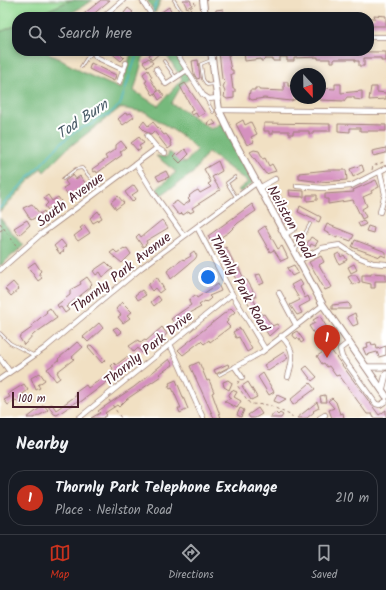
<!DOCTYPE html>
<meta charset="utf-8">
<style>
body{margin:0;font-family:Kalam,sans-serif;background:#20242c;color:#f1f3f6}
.compass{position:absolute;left:290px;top:68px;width:36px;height:36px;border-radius:50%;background:#171b24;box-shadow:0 2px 6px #0003;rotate:158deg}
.scale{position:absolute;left:12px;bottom:10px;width:67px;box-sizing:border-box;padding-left:4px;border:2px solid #4a1f2b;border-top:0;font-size:11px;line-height:14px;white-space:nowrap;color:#4a1f2b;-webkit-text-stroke:3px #fff;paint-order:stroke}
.you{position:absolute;left:208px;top:277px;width:14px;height:14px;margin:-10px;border:3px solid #fff;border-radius:50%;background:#1a73e8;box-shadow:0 0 0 6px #1a73e833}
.badge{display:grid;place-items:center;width:26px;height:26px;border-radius:50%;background:#c8321e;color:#fff;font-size:13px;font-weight:700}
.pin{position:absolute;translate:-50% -33px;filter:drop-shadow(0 1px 2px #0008)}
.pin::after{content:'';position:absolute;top:21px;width:14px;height:12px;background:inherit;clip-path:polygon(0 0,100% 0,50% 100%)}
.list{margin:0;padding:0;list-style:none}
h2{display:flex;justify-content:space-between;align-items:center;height:52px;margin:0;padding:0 16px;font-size:17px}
h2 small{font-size:13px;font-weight:400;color:#9ea1a6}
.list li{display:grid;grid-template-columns:26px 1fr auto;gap:12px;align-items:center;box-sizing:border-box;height:56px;margin:0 8px 8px;padding:0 8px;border:1px solid #363941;border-radius:16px}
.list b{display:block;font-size:15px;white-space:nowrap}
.list p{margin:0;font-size:13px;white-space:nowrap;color:#9ea1a6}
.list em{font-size:13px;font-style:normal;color:#9ea1a6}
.icon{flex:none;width:22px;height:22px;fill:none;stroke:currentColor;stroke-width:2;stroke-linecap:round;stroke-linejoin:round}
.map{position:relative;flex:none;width:386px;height:418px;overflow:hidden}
.search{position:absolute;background:#171b24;box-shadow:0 2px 6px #0003;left:12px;right:12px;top:12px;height:44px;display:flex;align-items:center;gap:10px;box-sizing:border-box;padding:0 14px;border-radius:16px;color:#9ea1a6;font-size:15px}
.sheet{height:116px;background:#171b24}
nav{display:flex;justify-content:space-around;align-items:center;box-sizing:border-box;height:56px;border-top:1px solid #363941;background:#171b24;font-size:11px;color:#9ea1a6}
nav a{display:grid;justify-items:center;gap:2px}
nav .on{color:#c8321e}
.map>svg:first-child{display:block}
</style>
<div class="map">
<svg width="386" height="418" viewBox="0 0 386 418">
<rect width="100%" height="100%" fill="#fff"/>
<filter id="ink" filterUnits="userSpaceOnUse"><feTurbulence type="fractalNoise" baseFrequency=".025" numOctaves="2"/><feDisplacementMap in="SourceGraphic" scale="8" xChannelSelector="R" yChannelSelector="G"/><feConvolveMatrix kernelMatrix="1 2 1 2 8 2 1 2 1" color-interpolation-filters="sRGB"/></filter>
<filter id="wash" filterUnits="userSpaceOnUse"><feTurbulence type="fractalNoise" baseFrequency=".012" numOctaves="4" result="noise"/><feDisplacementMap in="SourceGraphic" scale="16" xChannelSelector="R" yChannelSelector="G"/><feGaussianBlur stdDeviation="0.9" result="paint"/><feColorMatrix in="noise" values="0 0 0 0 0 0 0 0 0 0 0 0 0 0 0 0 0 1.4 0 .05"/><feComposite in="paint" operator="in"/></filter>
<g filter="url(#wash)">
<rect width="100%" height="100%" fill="#f1e0c3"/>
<path fill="#93d992" stroke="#6e7c5e" d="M 0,0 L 71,0 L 33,17 L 17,17 L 17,25 L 0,32 Z"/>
<path fill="#76b97c" stroke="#606c54" d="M 71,0 L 93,0 L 65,17 L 33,17 Z
M 147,0 L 161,0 L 155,13 Z
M 17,25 L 17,51 L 45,51 L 84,73 L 121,89 L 131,53 L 133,51 L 147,51 L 144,54 L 134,91 L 158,106 L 182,79 L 164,51 L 173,51 L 191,78 L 183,83 L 171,104 L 182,109 L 211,129 L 222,123 L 253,183 L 240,192 L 238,190 L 248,182 L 208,152 L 193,173 L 161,195 L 157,189 L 176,172 L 156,156 L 167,157 L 169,152 L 185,163 L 197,150 L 185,138 L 145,112 L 120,108 L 68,148 L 44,172 L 41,168 L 0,212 L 0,32 Z
M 0,218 L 23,246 L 0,266 Z"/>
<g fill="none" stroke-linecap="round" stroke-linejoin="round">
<path stroke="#47b5c1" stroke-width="1.5" d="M 152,13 L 158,0
M 0,208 L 62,142 L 81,128 L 93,124 L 97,118 L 108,115 L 120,105 L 138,51"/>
</g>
<g id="blocks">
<path fill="#d591bf" d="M 101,0 L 110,0 L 90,17 L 80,17 Z
M 183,0 L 190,0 L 192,5 L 187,8 Z
M 169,7 L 172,12 L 162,17 L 160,13 Z
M 128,8 L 133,12 L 128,17 L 123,17 L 125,15 L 124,13 Z
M 223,9 L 224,17 L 215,17 L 216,10 Z
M 374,15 L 386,16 L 386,26 L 369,26 L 369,18 L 375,18 Z
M 109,51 L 117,51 L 124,58 L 121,61 Z
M 155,51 L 162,51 L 152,60 L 149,55 Z
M 219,51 L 229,51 L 230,55 L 228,55 L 231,70 L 233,70 L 233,74 L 231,74 L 233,89 L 235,89 L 235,92 L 234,92 L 234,98 L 227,99 L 224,97 L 225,92 L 223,87 L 225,82 L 222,79 Z
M 244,51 L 386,52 L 386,61 L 381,61 L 381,58 L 364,58 L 364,66 L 359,66 L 359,61 L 355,61 L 355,59 L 334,59 L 334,62 L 330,62 L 330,59 L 318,59 L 318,57 L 294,58 L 294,61 L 287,61 L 287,57 L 280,57 L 280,61 L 273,61 L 273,59 L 265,59 L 263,61 L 261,61 L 261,59 L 245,61 Z
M 149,58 L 153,63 L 147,67 L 143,62 Z
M 198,60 L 200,78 L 197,79 L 194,74 L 192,61 Z
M 91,63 L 116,75 L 114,81 L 89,69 Z
M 148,70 L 152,77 L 150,78 L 158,91 L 153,95 L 145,82 L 147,81 L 143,74 Z
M 284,82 L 288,82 L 288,86 L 296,86 L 296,99 L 291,101 L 264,98 L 252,100 L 249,98 L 250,90 L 255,90 L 255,88 L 259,88 L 259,90 L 284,91 Z
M 185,83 L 205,113 L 198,117 L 196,113 L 192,115 L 190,112 L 193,110 L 180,86 Z
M 335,84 L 341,84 L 341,93 L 362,91 L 362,100 L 354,99 L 354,97 L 347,97 L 344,101 L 320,100 L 320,88 L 335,89 Z
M 371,87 L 377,87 L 377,92 L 386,93 L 386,99 L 369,100 Z
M 160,90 L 164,96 L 159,100 L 155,93 Z
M 125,113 L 127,114 L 131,113 L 134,117 L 123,125 L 118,119 Z
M 212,119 L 216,124 L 210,126 L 207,123 Z
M 243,120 L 245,125 L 251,122 L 257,134 L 251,137 L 254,142 L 247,145 L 236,124 Z
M 144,121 L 148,126 L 153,122 L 164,135 L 166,134 L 171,141 L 170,142 L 172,146 L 168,149 L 154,131 L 151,134 L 146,132 L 140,126 Z
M 264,123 L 330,124 L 330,131 L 313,131 L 313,134 L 309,134 L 309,131 L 293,131 L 293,134 L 289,134 L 289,131 L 273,131 L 273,134 L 269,134 L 269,131 L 264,131 Z
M 338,124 L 386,125 L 386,131 L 360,131 L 360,128 L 350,128 L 350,132 L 338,131 Z
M 139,137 L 144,143 L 139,146 L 141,149 L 138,151 L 131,143 Z
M 121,141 L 126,147 L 120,152 L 122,155 L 97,173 L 96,171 L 94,172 L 92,169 L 107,159 L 105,156 L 116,149 L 116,145 Z
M 386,148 L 386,153 L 373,156 L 372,151 Z
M 185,149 L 189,154 L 180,163 L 173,156 L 176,153 L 178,155 Z
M 254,150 L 259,151 L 263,159 L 265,158 L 269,166 L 272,164 L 276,171 L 266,174 L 250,152 Z
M 218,161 L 222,171 L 212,177 L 220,190 L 192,208 L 194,211 L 190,213 L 189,211 L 183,215 L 182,213 L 180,215 L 177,213 L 171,205 L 177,201 L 183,206 L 190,201 L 188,199 L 190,197 L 189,196 L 194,192 L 198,190 L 200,193 L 211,187 L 208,184 L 211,182 L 204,169 Z
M 362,165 L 364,171 L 353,177 L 350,169 Z
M 328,170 L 346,170 L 347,180 L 320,182 L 299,179 L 299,173 Z
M 166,171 L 169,177 L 159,181 L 156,176 Z
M 73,175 L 76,179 L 80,176 L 86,184 L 69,196 L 63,188 L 68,185 L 65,181 Z
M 376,180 L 379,187 L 371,191 L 372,193 L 363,197 L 367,206 L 362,209 L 366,217 L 362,219 L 353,200 L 328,204 L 328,199 L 325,199 L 325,194 L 354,192 L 353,190 Z
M 134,185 L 138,191 L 132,195 L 135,199 L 132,202 L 125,192 Z
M 275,187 L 293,217 L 285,223 L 282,215 L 284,214 L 280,207 L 278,208 L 268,191 Z
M 289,190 L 304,191 L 304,197 L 290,196 Z
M 48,195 L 52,201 L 58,197 L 61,201 L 56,204 L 57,206 L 55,209 L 53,207 L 48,210 L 45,206 L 48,203 L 44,198 Z
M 307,195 L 317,195 L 317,200 L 307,201 Z
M 118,196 L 124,203 L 116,209 L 111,202 Z
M 32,204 L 40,214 L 44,211 L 46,215 L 42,218 L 40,215 L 31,220 L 23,208 Z
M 252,204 L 256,211 L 238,223 L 229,232 L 212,243 L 208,236 Z
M 300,206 L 321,217 L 319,222 L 298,212 Z
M 98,211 L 102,218 L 93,223 L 90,218 Z
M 27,220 L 30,225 L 19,235 L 14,228 Z
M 162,220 L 168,228 L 146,241 L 147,243 L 143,247 L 136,237 L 139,234 L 141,237 Z
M 363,220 L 366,224 L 360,227 L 358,223 Z
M 327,224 L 354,235 L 351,241 L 337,236 L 337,238 L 324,231 Z
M 84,225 L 90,233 L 78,241 L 74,236 L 82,230 L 80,228 Z
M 265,226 L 278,249 L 282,246 L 288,258 L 281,261 L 274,250 L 270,252 L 258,231 Z
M 368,226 L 374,228 L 373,233 L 366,231 Z
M 311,237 L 318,241 L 315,246 L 311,244 L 310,247 L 306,245 Z
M 61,240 L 66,246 L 62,249 L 64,251 L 60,254 L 54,246 Z
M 355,240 L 386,252 L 386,257 L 381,255 L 380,257 L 352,247 Z
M 226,247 L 236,267 L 238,266 L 245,281 L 247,280 L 251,287 L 256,297 L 253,299 L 262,315 L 264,314 L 272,326 L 277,324 L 279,327 L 269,336 L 242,293 L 233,273 L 231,274 L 223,257 L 219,250 Z
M 124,248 L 125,249 L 127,248 L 131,254 L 122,263 L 110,253 L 114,250 L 117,253 Z
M 194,251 L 197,256 L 195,259 L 171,279 L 167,271 L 183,259 L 184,260 L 191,256 L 190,254 Z
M 339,253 L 341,257 L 344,255 L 347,260 L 339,264 L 335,255 Z
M 321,256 L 324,262 L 319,265 L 332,287 L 325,290 L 309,262 Z
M 35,262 L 41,271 L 39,273 L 42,278 L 38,281 L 28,267 Z
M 106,262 L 113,269 L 103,277 L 100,272 L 96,275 L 93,271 Z
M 354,264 L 357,270 L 351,273 L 348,267 Z
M 294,265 L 298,273 L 292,276 L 287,268 Z
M 208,268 L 214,278 L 208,281 L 203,272 Z
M 371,273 L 386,274 L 386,281 L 375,281 L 375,288 L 371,288 L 371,284 L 362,282 L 362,275 L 371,275 Z
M 260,274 L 264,283 L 259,285 L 256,275 Z
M 352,275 L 356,275 L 360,282 L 353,285 L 348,277 Z
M 87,277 L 92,284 L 90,286 L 91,287 L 66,307 L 69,310 L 65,313 L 61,307 L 59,308 L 57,305 L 70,295 L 70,290 L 81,284 L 80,282 Z
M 157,277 L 164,289 L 159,293 L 155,288 L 152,291 L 149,287 L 149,284 Z
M 300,280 L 303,285 L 300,287 L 305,298 L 308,296 L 310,301 L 299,307 L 302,313 L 297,315 L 290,305 L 300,300 L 291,285 Z
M 13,282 L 19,289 L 11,296 L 5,289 Z
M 218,284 L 221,291 L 209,296 L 211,298 L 209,300 L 206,302 L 205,301 L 199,305 L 201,307 L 190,313 L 176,325 L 171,319 L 191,305 L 189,302 L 190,299 L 195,295 L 197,298 Z
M 142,290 L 146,295 L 138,300 L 135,295 Z
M 158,296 L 161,300 L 154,306 L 151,302 Z
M 122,302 L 132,312 L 127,315 L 130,318 L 123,323 L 118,317 L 121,315 L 116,309 Z
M 348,303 L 350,305 L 350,309 L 332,309 L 332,305 Z
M 50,308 L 57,318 L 34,334 L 24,345 L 19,337 L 33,327 L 32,325 L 47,312 L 46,311 Z
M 231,308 L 235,312 L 227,319 L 228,321 L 226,323 L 230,327 L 210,342 L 209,340 L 204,344 L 201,341 L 183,355 L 178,350 Z
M 355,313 L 358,324 L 353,326 L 347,317 Z
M 320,316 L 335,341 L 328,346 L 379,415 L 386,410 L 386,418 L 374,418 L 372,414 L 367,414 L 339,375 L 336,376 L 329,366 L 327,367 L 324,363 L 322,364 L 317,356 L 325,351 L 309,326 L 315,323 L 313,320 Z
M 99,323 L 103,328 L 88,342 L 83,337 Z
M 117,327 L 122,332 L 118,335 L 113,329 Z
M 162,327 L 167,334 L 142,353 L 138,348 L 134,352 L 129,346 L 138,340 L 140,343 L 145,340 L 146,341 Z
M 240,328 L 252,349 L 247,352 L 239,337 L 236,338 L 233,332 Z
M 297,331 L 304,341 L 301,343 L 299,339 L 295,338 L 292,334 Z
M 77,342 L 83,347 L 72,357 L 74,359 L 57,372 L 60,378 L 56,381 L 47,369 L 59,360 L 58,359 Z
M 371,342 L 372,345 L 376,344 L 377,349 L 386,346 L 386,355 L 379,357 L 377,352 L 366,355 L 363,348 L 368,347 L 367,343 Z
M 91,345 L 105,360 L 102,363 L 88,347 Z
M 284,352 L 288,358 L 268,371 L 264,365 Z
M 128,356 L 132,362 L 115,377 L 113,375 L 106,380 L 107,382 L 79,403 L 78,401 L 57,415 L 54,414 L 48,406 L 52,404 L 56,410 L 77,395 L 75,393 L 79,390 L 86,385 L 88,388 L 104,377 L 111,372 L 113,368 L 111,366 L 114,363 L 116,365 Z
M 169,359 L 173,365 L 159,374 L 161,376 L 127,399 L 119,407 L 117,405 L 105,413 L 107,415 L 103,418 L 91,418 L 100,413 L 98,411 L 134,387 Z
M 199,362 L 207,381 L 209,380 L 214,392 L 212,393 L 221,418 L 214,418 L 190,366 Z
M 228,364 L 229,367 L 216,374 L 214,370 Z
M 307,366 L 317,377 L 312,381 L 303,369 Z
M 40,373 L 45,380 L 38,385 L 40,388 L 36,390 L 31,378 Z
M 263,373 L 274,392 L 269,395 L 258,377 Z
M 176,380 L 188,409 L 180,413 L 178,408 L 181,408 L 173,390 L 172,388 L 170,389 L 168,386 L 170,385 L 169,383 Z
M 228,380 L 232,383 L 229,390 L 224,387 L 223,382 Z
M 248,382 L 257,397 L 251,400 L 242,386 Z
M 310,383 L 315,389 L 293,405 L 290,400 Z
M 24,384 L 28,390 L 19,397 L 23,402 L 20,404 L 16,400 L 8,405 L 4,400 L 10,397 L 8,394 Z
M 232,390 L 237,392 L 234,397 L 241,401 L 237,408 L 224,401 L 231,398 L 228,396 Z
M 277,395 L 286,399 L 279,403 L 274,401 Z
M 325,395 L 326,402 L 321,402 L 320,396 Z
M 332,398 L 336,402 L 340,414 L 343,413 L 344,418 L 332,418 L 329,410 L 334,408 L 328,401 Z
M 317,402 L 319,408 L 313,411 L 314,412 L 307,418 L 297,418 Z
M 44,405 L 48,410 L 44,413 L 34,418 L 27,418 Z
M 240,408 L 244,410 L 241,417 L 237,415 Z
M 258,408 L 262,414 L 255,418 L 250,418 L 248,415 Z
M 275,412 L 278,415 L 280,413 L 283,415 L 281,418 L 270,418 Z"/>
</g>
</g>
<g filter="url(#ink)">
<use href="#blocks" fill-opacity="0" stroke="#9e8077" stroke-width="1"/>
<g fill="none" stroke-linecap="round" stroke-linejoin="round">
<g stroke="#9e8077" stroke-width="3.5">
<path id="service" d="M 174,0 L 182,13
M 211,60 L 201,64 L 203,79 L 207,85 L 214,84
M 164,61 L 175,77
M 81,67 L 86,59 L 93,52
M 206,99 L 213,112
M 235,177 L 227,183 L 236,197
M 63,179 L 76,169 L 82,168 L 100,189
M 296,250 L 310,224
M 0,333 L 10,343 L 33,355
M 219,375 L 234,367"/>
</g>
<g stroke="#9e8077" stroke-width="6">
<path id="minor" d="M 142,0 L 153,17
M 103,17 L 123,0
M 175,17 L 182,13
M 369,37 L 386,37
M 93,51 L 96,57 L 124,70
M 175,51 L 203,95 L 209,99 L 217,98
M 51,52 L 52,51
M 156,69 L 166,84 L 187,70
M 119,82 L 126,63
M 219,110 L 386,112
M 147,136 L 157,148 L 165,153
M 136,164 L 155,195 L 184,236
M 380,172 L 385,194 L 380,212
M 297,186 L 323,188 L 351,186 L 386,168
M 259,188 L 275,179
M 197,227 L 232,294 L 265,349
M 284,235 L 295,228
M 298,261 L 322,248 L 340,245 L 358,257 L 373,263 L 386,264
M 0,270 L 41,234 L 157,148
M 279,293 L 296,325
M 281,336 C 296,351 293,359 288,377
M 349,342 L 340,349 L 342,357 L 376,404 L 380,405 L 386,401
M 170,344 L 203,418
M 0,358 L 10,372
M 242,377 L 235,367 L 262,352 L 323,305
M 0,379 L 45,348 L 141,268 L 256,183
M 79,418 L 232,294
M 320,418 L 325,415"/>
</g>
<g stroke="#9e8077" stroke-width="7">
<path id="tertiary" d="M 366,367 L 386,367
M 382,390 L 386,374"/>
</g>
<g stroke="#9e8077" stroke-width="8">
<path id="secondary" d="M 203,0 L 205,17
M 211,51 L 219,110 L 232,137 L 323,305 L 386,396"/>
</g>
<path stroke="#9e8077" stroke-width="1" stroke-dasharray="3 3" stroke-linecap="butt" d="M 190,8 L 195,5 L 194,0
M 186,11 L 190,8 L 194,17
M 372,170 L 373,166 L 386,161
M 0,223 L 18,248
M 0,231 L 3,229
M 239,381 L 237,385 L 250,404 L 269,405 L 292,416 L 292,418
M 109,400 L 121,418"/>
<use href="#service" stroke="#fff" stroke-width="2"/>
<use href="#minor" stroke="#fff" stroke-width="4.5"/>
<use href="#tertiary" stroke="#fff" stroke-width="5.5"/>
<use href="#secondary" stroke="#fff" stroke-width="6"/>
</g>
</g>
<g text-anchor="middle" stroke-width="4" stroke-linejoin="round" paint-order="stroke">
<g font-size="14" fill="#4a1f2b" stroke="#fff">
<text transform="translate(70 199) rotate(-37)" y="5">South Avenue</text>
<text transform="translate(291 222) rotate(61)" y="5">Neilston Road</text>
<text transform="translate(121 272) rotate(-38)" y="5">Thornly Park Avenue</text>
<text transform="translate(240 283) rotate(61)" y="5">Thornly Park Road</text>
<text transform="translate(148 348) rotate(-39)" y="5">Thornly Park Drive</text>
</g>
<g font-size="15" font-style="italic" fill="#495b67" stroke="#fff">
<text transform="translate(82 119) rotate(-34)" y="5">Tod Burn</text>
</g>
</g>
</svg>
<svg class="compass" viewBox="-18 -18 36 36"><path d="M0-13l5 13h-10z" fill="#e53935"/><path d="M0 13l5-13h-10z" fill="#9ea1a6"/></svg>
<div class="scale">100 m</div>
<div class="you"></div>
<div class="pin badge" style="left:327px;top:358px">1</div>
<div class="search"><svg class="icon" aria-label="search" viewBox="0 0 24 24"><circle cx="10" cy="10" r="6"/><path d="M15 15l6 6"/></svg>Search here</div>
</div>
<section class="sheet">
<h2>Nearby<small></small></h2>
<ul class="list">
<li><span class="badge">1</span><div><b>Thornly Park Telephone Exchange</b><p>Place · Neilston Road</p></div><em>210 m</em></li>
</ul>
</section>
<nav>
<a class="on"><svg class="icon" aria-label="map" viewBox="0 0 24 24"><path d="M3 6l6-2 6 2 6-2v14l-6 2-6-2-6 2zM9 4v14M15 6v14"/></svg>Map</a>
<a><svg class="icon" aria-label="directions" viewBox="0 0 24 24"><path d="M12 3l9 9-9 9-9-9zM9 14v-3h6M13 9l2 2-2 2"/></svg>Directions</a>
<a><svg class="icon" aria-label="saved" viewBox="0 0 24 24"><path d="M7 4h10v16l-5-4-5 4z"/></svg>Saved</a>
</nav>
